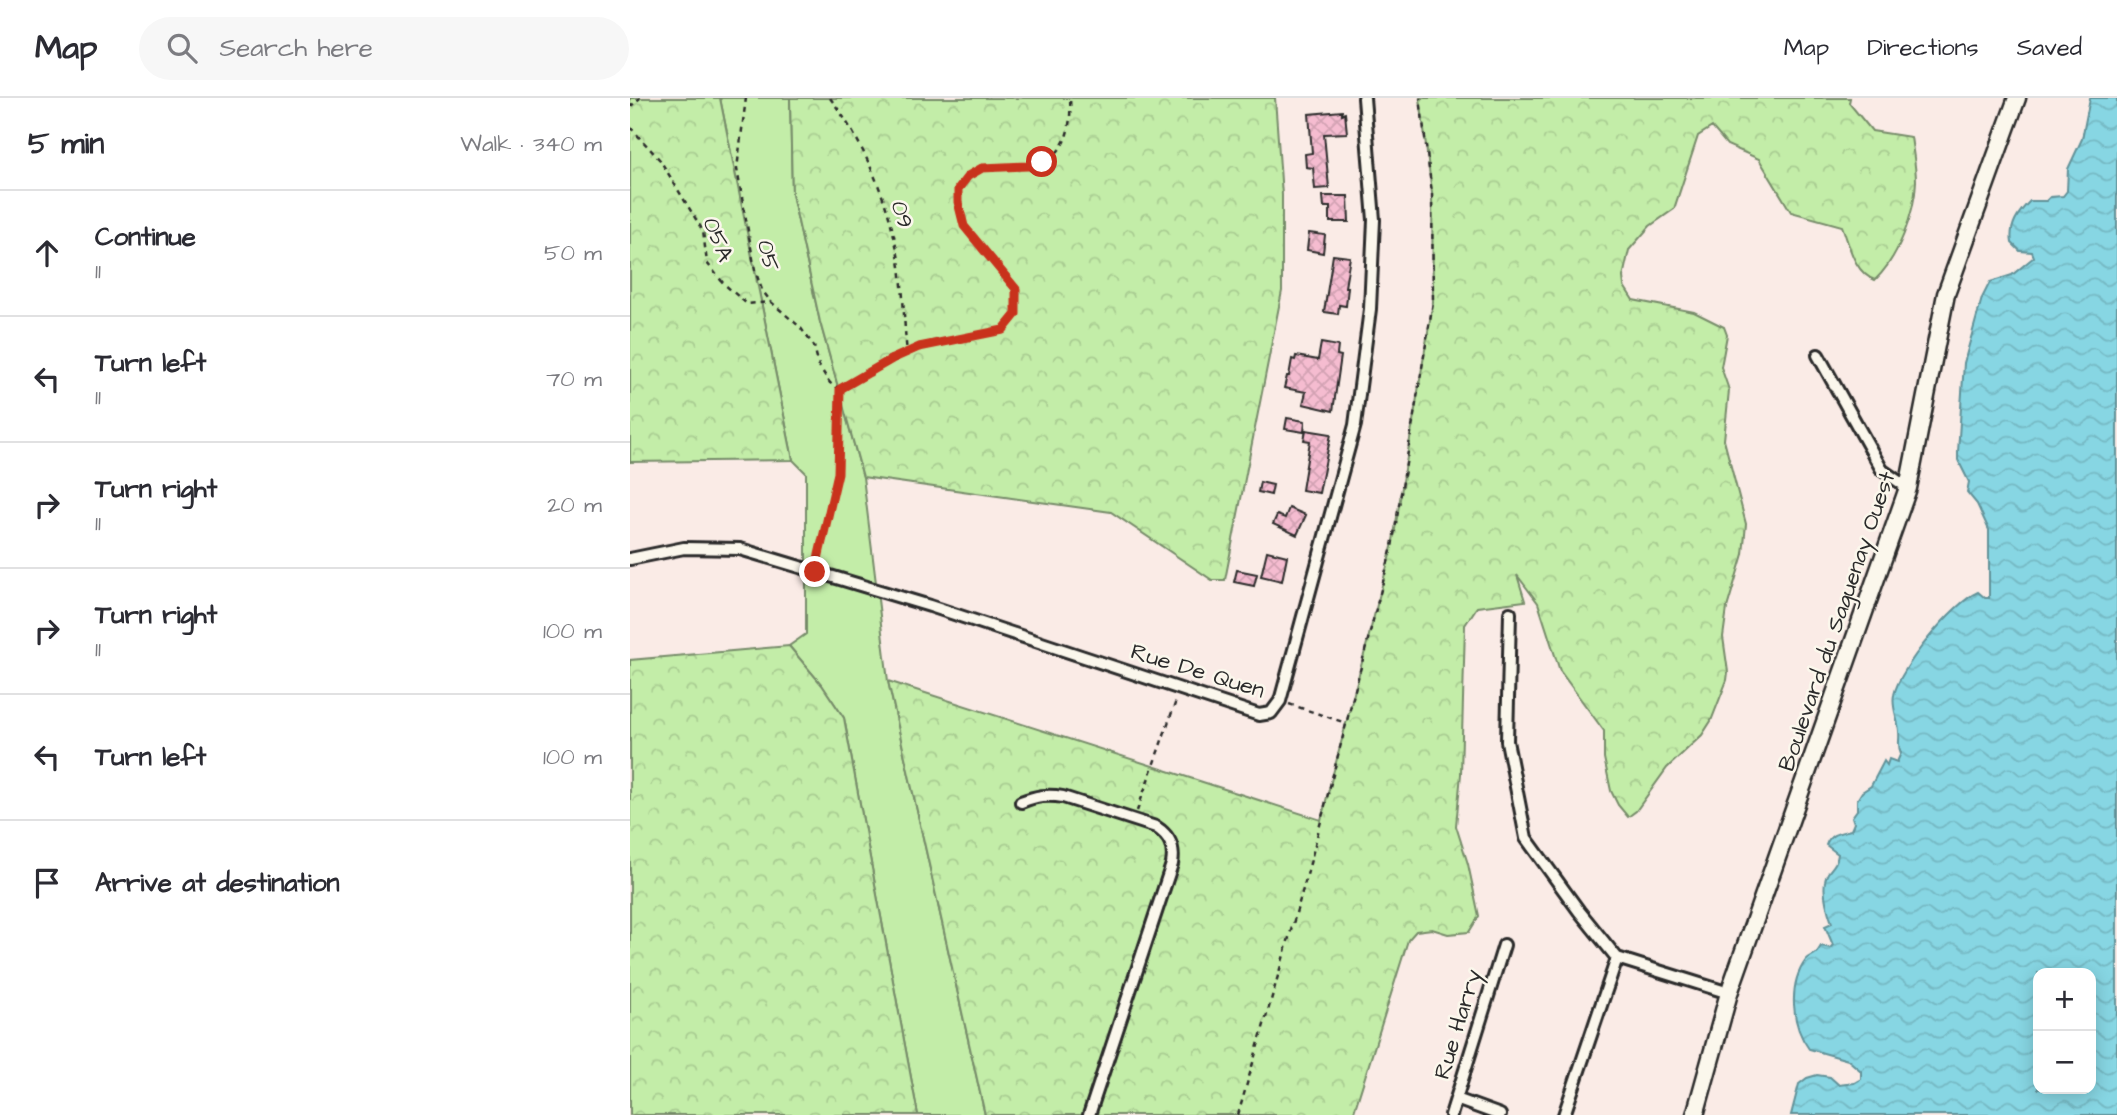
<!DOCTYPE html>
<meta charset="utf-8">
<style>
body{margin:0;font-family:"Architects Daughter",sans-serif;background:#f7f7f7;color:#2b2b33}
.controls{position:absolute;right:21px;bottom:21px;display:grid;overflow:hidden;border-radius:14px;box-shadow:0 4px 18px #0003}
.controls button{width:63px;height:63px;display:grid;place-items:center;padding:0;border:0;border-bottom:2px solid #e1e1e2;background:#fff;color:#2b2b33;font:35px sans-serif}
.stop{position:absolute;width:21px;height:21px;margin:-16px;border:5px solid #c8321e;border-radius:50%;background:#fff}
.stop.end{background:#c8321e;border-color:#fff;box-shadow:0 2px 7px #0008}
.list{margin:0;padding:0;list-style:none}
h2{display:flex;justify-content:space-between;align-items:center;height:91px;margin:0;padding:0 28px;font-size:30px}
h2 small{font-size:23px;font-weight:400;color:#7c7c81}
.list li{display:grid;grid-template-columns:46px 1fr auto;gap:21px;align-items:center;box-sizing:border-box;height:126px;padding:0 28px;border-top:2px solid #e1e1e2}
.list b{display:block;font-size:26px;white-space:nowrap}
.list p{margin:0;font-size:23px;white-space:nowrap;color:#7c7c81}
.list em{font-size:23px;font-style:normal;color:#7c7c81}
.icon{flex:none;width:38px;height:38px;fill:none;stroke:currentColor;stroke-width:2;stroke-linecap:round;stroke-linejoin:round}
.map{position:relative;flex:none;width:1487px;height:1017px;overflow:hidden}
header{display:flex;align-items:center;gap:42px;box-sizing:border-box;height:98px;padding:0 35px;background:#fff;border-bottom:2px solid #e1e1e2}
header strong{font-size:33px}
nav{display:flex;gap:38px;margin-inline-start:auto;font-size:24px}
.search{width:490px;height:63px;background:#f7f7f7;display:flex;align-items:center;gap:18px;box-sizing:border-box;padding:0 24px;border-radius:38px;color:#7c7c81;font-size:26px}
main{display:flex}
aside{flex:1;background:#fff}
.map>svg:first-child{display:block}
</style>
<header>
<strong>Map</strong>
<div class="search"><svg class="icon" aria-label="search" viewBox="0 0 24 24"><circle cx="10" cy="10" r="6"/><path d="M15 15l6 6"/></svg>Search here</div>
<nav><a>Map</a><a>Directions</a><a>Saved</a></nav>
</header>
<main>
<aside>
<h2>5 min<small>Walk · 340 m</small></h2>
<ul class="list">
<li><svg class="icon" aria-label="ahead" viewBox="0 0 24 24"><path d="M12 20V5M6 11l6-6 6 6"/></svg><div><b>Continue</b><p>11</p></div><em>50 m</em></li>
<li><svg class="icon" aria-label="left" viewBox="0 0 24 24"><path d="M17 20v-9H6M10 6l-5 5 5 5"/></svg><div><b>Turn left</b><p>11</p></div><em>70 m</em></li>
<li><svg class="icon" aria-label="right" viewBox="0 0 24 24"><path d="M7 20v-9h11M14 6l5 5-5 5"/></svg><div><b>Turn right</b><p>11</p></div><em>20 m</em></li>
<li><svg class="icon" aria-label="right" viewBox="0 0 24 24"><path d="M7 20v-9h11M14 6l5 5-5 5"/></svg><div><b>Turn right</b><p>11</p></div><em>100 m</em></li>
<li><svg class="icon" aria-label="left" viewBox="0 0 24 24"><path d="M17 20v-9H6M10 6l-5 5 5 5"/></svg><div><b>Turn left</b></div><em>100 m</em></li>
<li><svg class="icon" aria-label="arrive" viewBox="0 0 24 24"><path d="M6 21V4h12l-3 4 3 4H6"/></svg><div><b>Arrive at destination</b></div></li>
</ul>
</aside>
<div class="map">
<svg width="1487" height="1017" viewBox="0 0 1487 1017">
<defs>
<pattern id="forest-crowns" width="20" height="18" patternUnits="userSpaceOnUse" patternTransform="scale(1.75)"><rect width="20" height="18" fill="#c3eda8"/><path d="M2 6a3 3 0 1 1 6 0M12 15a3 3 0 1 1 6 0" fill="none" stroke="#a8cb91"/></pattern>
<pattern id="water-waves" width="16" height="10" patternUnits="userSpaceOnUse" patternTransform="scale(1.75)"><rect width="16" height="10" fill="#87d6e3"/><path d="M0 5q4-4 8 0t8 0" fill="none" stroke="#75b8c3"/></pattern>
<pattern id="building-cross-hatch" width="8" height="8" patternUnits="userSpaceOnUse" patternTransform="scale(1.75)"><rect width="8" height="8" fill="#f5bcd0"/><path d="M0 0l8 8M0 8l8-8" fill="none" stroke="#d2a2b3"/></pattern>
</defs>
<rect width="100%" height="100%" fill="#faebe6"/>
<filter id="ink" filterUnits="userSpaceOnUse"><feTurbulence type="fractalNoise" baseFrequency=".0143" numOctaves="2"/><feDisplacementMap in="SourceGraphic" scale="14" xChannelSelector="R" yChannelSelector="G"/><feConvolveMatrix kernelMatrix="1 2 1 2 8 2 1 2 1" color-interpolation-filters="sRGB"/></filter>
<g filter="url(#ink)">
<path fill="#c3eda8" stroke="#778c6a" stroke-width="2" d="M 90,0 L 160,0 L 162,96 L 190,224 L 233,379 L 258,583 L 355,1017 L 288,1017 L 214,620 L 192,587 L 159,548 L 176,536 L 176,375 L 163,362 Z"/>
<path fill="url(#forest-crowns)" stroke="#778c6a" stroke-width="2" d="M 0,0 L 90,0 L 163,362 L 0,364 Z
M 160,0 L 645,0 L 652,97 L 652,193 L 595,482 L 582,482 L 481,414 L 233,379 L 190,224 L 162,96 Z
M 790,0 L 1220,0 L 1219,5 L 1242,33 L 1281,39 C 1283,54 1286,69 1286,83 C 1285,115 1268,160 1245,182 C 1224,175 1219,146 1212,128 L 1161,114 L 1129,61 L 1097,47 L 1082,29 L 1068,38 L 1044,111 L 1020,128 L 999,152 L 993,179 L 994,188 L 1003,202 L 1064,214 L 1094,229 L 1097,237 L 1091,269 L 1099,292 L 1094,342 L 1116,426 L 1113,456 L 1097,510 L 1093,539 L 1098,574 L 1097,582 L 1081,623 L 1072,637 L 1037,670 L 1006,713 L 998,719 L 988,707 L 981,693 L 974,660 L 974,633 L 930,573 L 908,505 L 887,477 L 895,503 L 847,509 L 835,527 L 831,676 L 826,728 L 838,766 L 849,818 L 839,834 L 818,836 L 802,831 L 786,833 L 778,842 L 723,1017 L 355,1017 L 258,583 L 691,722 L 762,449 L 803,204 L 802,95 Z
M 159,548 L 192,587 L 214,620 L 288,1017 L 0,1017 L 0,562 Z"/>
<path fill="url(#water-waves)" stroke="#629299" stroke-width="2" fill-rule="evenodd" d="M 1460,0 L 1487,0 L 1487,1017 L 1161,1017 L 1169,986 L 1177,980 L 1187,977 L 1200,979 L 1209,987 L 1224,985 L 1231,981 L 1231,973 L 1218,962 L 1179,951 C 1161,927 1158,886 1176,862 C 1178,859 1182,858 1185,856 C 1188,854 1189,851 1191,848 L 1200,850 L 1203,847 L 1195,828 L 1202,825 C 1197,811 1190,788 1198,775 C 1203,768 1207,765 1208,756 L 1196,747 C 1200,735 1210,735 1221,732 L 1224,725 L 1222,719 L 1227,712 L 1227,702 L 1232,694 L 1241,688 L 1254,663 L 1257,667 L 1259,661 L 1267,664 L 1271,655 C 1267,647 1270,643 1269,634 C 1269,623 1261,609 1264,597 C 1269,571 1323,505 1348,494 L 1355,500 L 1359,500 L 1359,432 L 1347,406 L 1337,394 L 1339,384 L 1328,362 L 1328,354 L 1334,265 L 1352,200 L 1360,184 L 1382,177 L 1404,159 L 1402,154 L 1390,153 L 1382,145 C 1379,127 1388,115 1400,103 L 1416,103 L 1420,99 L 1433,98 L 1437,93 L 1438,71 L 1452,41 ZM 1408,875 L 1461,875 L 1461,991 L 1408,991 Z"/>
<path fill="url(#building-cross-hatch)" stroke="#2b2b2b" stroke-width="2" d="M 712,13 L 712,16 L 715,15 L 717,35 L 694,36 L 699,90 L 685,91 L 683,70 L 676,69 L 675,56 L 682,55 L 679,16 Z
M 693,98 L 718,98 L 719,124 L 700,124 L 700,109 L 694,109 Z
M 679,135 L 695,137 L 693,155 L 677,152 Z
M 703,157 L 720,159 L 715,189 L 718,189 L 716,208 L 709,207 L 708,216 L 694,214 Z
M 691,245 L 708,248 L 707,257 L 711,258 L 703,313 L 673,306 L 676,294 L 654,290 L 657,278 L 659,278 L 662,261 L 665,262 L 666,258 L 688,262 Z
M 657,320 L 675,323 L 674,334 L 655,331 Z
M 676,332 L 701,336 L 689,395 L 672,392 L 680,343 L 674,342 Z
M 630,384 L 643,387 L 641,397 L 628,394 Z
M 659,410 L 676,417 L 667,437 L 643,426 L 647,417 L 655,420 Z
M 637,453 L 657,458 L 652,483 L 631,478 Z
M 607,472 L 627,476 L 624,488 L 604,484 Z"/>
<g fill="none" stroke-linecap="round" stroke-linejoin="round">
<g stroke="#2b2b2b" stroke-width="16">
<path id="minor" d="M 1188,257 L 1252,372 L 1278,390
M 0,461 L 54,450 L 110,451 L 300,508 L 629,617 L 641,615 L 650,603 L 725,327 L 740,211 L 744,122 L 734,0
M 880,515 L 877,643 L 896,740 L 949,813 L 987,860 L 1099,895
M 391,704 C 406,698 417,696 433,699 L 526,729 C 540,738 545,749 542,766 L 459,1017
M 826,1001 L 870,1017
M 821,1017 L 874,847
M 934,1017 L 987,860"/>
</g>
<g stroke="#2b2b2b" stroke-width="21">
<path id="secondary" d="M 1065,1017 L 1099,895 L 1278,390 L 1316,196 L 1387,0"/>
</g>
<path stroke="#2b2b2b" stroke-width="2.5" stroke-dasharray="5 5" stroke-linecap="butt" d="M 116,0 L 107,71 L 125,172 L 132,192 L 141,204 L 170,229 L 184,248 L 189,268 L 200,285 L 210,291
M 200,0 C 231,40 256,97 266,147 C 274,181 273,219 277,255
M 0,9 L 10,0
M 0,29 L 30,62 L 73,133 L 77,165 L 94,186 L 117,206 L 141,204
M 210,291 L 289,249 L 373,232 L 386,216 L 386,191 C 375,176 363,163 351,149 C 346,143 337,135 334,128 C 323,107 326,77 353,70 C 366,67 382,70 396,68 C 435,64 442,33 440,0
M 187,463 L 208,375 L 210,291
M 659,606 L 716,625
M 507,713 L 547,600
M 608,1017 L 677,777 L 762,449 L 803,204 L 802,95 L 790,0"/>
<use href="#minor" stroke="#fbf7ec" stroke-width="10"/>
<use href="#secondary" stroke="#fbf7ec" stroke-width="16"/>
</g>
</g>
<g fill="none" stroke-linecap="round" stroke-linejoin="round" filter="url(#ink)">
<path stroke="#c8321e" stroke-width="9" d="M 185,474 L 208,375 L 210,291 L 262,261 L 289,249 L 373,232 L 386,216 L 386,191 L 334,128 L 328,104 L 328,91 L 338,78 L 352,70 L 398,68 L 412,64"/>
</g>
<g text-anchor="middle" stroke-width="5" stroke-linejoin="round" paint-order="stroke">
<g font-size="23" fill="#2b2b2b" stroke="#fbf7ec">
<text transform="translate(273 116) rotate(73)" y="8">09</text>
<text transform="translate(89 141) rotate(68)" y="8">05A</text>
<text transform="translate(139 157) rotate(77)" y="8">05</text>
<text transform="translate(1206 523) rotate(-71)" y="8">Boulevard du Saguenay Ouest</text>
<text transform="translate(568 572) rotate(17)" y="8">Rue De Quen</text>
<text transform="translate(827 926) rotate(-73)" y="8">Rue Harry</text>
</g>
</g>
</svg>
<div class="controls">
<button>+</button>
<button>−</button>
</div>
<div class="stop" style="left:412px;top:64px"></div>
<div class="stop end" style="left:185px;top:474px"></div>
</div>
</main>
